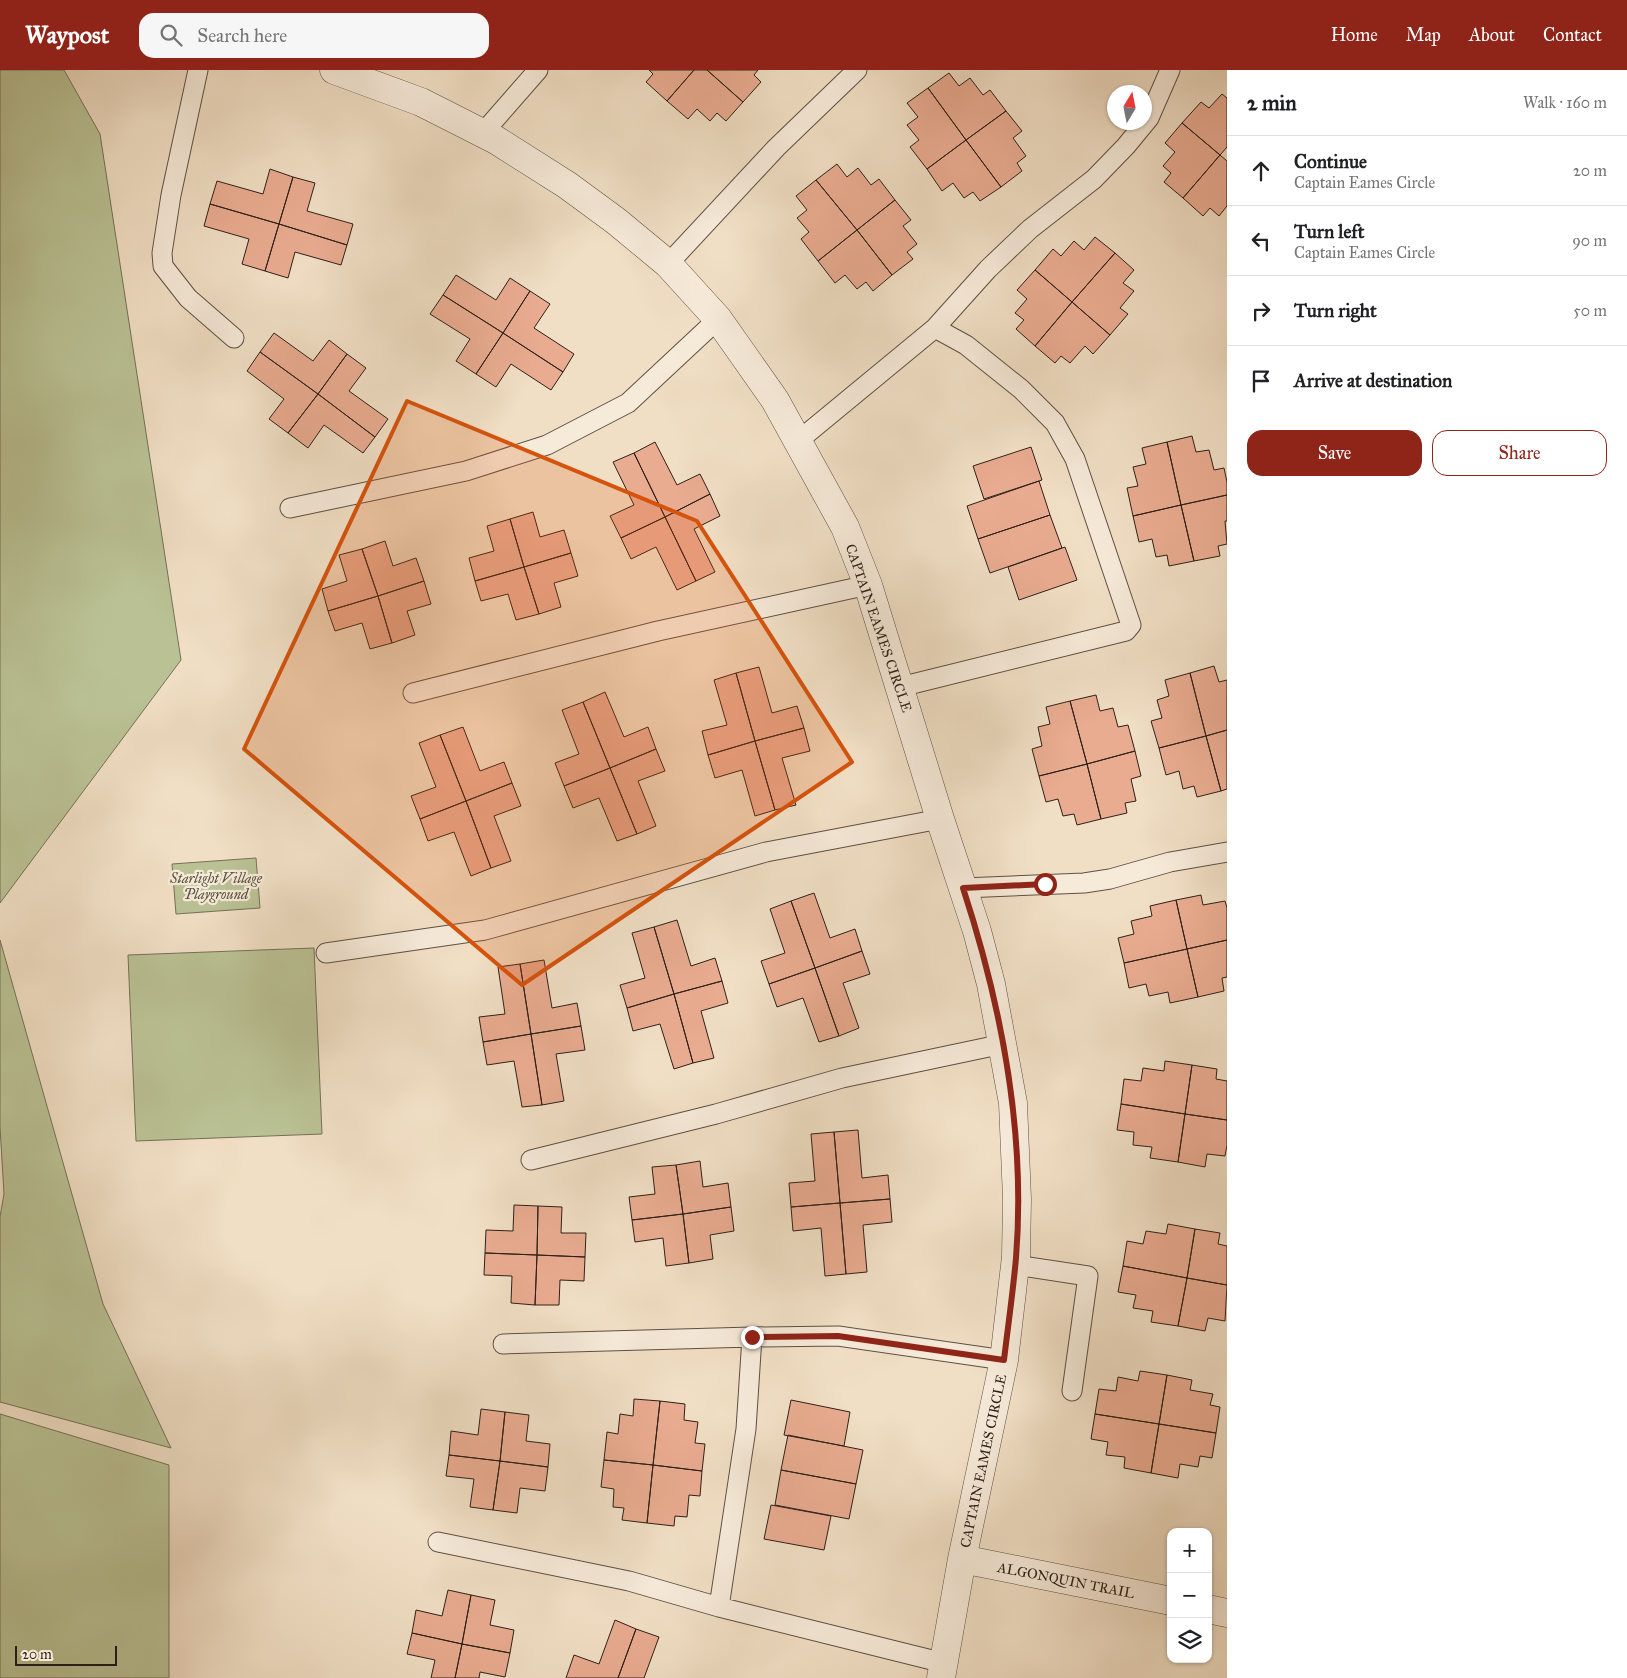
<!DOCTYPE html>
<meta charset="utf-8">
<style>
body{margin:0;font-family:"IM FELL Great Primer",serif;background:#f6f6f6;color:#202124}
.controls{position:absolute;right:15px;bottom:15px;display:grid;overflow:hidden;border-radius:10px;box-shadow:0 1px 4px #0004}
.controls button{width:45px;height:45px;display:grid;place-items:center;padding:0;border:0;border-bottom:1px solid #e0e0e0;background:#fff;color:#202124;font:25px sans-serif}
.compass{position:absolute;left:1107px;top:15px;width:45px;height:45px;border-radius:50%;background:#fff;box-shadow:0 1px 4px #0004;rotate:10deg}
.scale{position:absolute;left:15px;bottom:12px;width:102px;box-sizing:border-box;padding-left:5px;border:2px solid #2d2019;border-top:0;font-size:14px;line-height:18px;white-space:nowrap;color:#2d2019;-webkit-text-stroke:4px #f6ead9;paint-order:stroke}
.stop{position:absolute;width:15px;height:15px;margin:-11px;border:4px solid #8f2418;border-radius:50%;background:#fff}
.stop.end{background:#8f2418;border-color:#fff;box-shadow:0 1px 5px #0008}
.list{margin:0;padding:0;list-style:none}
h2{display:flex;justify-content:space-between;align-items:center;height:65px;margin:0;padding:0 20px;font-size:21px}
h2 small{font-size:16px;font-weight:400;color:#757577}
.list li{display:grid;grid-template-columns:32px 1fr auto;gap:15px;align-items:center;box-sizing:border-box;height:70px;padding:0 20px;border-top:1px solid #e0e0e0}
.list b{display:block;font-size:19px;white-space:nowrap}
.list p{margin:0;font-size:16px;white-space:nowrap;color:#757577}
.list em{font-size:16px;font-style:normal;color:#757577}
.actions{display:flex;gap:10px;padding:15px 20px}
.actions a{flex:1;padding:11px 0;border:1px solid #8f2418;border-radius:15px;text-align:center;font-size:18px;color:#8f2418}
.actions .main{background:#8f2418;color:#fff}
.icon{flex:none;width:28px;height:28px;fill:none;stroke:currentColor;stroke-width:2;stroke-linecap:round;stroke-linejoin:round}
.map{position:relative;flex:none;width:1227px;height:1608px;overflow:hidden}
header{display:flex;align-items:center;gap:30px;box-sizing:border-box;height:70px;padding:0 25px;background:#8f2418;color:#fff}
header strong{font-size:24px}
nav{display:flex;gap:28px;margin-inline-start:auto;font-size:18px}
.search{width:350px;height:45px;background:#f6f6f6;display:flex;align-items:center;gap:12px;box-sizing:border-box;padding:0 18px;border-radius:15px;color:#757577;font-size:19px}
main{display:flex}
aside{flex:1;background:#fff}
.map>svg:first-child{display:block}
</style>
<header>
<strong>Waypost</strong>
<div class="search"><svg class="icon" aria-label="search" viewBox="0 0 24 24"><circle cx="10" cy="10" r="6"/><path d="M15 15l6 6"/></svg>Search here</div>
<nav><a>Home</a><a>Map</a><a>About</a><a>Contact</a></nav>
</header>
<main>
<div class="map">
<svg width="1227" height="1608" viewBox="0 0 1227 1608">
<rect width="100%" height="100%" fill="#f1dfc5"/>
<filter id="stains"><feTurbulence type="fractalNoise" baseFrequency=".004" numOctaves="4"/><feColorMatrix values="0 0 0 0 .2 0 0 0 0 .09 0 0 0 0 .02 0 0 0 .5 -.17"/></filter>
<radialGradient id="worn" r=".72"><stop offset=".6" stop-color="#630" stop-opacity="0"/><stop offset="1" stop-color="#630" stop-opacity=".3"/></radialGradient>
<path fill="#bac295" stroke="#747157" d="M 0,0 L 64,0 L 100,64 L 181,590 L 0,833 Z
M 256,788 L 260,838 L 176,844 L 172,794 Z
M 0,870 L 103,1234 L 171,1378 L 0,1332 L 0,1147 L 4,1124 L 0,1057 Z
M 314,878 L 322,1064 L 136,1071 L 128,885 Z
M 0,1344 L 169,1395 L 169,1608 L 0,1608 Z"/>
<path fill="#eaac91" stroke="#2d2019" d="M 649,0 L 694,0 L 667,31 L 646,12 L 653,4 Z
M 694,0 L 707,0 L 743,32 L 726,51 L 717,43 L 710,51 L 697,39 L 688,49 L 667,31 Z
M 707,0 L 758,0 L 754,5 L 761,12 L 743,32 Z
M 949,3 L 959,16 L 970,8 L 983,25 L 990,20 L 1006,41 L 966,70 L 928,18 Z
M 928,18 L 966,70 L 927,99 L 910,77 L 919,70 L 907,55 L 918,47 L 907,33 Z
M 1222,24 L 1227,28 L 1227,77 L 1220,85 L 1182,53 L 1201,32 L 1209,38 Z
M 1006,41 L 1022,61 L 1013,68 L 1026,86 L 1017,93 L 1022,101 L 1001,117 L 966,70 Z
M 1182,53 L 1220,85 L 1183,128 L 1164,112 L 1171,103 L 1163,96 L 1175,82 L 1165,73 Z
M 966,70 L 1001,117 L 980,131 L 973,122 L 964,128 L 953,113 L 942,121 L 927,99 Z
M 1220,85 L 1227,91 L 1227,136 L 1219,146 L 1210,138 L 1203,146 L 1183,128 Z
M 837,94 L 847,107 L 858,98 L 871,115 L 879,109 L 895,130 L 857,160 L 816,110 Z
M 270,99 L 293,107 L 279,154 L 210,134 L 217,111 L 263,124 Z
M 293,107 L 315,113 L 307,141 L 353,154 L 347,175 L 279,154 Z
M 816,110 L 857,160 L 818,191 L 801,169 L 809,162 L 797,148 L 807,140 L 796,126 Z
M 895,130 L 911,150 L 903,156 L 917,174 L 907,182 L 913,189 L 892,205 L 857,160 Z
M 210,134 L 279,154 L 265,201 L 242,194 L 249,169 L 204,156 Z
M 279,154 L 347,175 L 341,195 L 295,182 L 288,208 L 265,201 Z
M 857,160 L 892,205 L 873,221 L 866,212 L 857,219 L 845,205 L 835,213 L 818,191 Z
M 1095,167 L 1115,183 L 1072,232 L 1035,200 L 1053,179 L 1061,186 L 1074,171 L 1084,180 Z
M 1115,183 L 1134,200 L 1123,213 L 1134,221 L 1120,238 L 1128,244 L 1110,265 L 1072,232 Z
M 1035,200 L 1072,232 L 1035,276 L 1016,259 L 1024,250 L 1015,243 L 1027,229 L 1017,220 Z
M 456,205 L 496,230 L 510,208 L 530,221 L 503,263 L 443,225 Z
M 530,221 L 550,234 L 534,258 L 574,284 L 563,302 L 503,263 Z
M 443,225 L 503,263 L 476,304 L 456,291 L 470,269 L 430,244 Z
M 1072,232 L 1110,265 L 1093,284 L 1085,276 L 1070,293 L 1061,286 L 1055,293 L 1035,276 Z
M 274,263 L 313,291 L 329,270 L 347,284 L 318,324 L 260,282 Z
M 503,263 L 563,302 L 551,320 L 511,294 L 496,317 L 476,304 Z
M 260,282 L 318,324 L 288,363 L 269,349 L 284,329 L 247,301 Z
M 347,284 L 366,298 L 349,321 L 388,349 L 375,367 L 318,324 Z
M 318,324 L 375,367 L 363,383 L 324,355 L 308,378 L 288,363 Z
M 1192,366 L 1196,382 L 1209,380 L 1214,400 L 1224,398 L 1227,412 L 1227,425 L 1181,435 L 1167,372 Z
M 655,372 L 677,415 L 700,404 L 710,424 L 665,447 L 634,383 Z
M 1167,372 L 1181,435 L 1133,446 L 1127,418 L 1138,416 L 1133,397 L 1146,394 L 1142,378 Z
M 1031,377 L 1042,410 L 984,429 L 973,396 Z
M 634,383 L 665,447 L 621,468 L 610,446 L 634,435 L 613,392 Z
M 1039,411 L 1050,445 L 978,469 L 967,436 Z
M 710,424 L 720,446 L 694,459 L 715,502 L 696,511 L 665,447 Z
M 1227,425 L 1227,451 L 1225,451 L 1227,474 L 1218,476 L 1220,486 L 1194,491 L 1181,435 Z
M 1181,435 L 1194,491 L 1169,496 L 1167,485 L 1156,487 L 1152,469 L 1139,472 L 1133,446 Z
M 533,442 L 540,467 L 564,460 L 571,483 L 524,497 L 510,449 Z
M 1050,445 L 1062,478 L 990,503 L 978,469 Z
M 665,447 L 696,511 L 677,520 L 656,477 L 631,489 L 621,468 Z
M 510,449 L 524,497 L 475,511 L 469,488 L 494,481 L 487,456 Z
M 385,471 L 393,496 L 416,488 L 424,511 L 378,526 L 362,479 Z
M 1065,477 L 1077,510 L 1019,530 L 1008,497 Z
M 362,479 L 378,526 L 328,541 L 322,519 L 347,511 L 339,485 Z
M 571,483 L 578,506 L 554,513 L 561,537 L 539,544 L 524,497 Z
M 524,497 L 539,544 L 516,550 L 508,524 L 481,531 L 475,511 Z
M 424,511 L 431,534 L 407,541 L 415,565 L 392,573 L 378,526 Z
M 378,526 L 392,573 L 370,579 L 362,553 L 335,561 L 328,541 Z
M 1214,596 L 1219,612 L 1227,610 L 1227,660 L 1206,666 L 1190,603 Z
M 759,597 L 772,643 L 797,636 L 804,658 L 755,671 L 736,603 Z
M 736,603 L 755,671 L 708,685 L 702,661 L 727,655 L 714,610 Z
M 1190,603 L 1206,666 L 1159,678 L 1151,651 L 1162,648 L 1157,630 L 1169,626 L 1165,610 Z
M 605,622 L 624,667 L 648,657 L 656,679 L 610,698 L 583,632 Z
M 1096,625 L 1100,641 L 1113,638 L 1118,657 L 1128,655 L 1135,681 L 1087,694 L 1070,631 Z
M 1070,631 L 1087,694 L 1039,706 L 1032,679 L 1042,676 L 1038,657 L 1050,654 L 1046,637 Z
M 583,632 L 610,698 L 564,716 L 555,693 L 579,684 L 562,640 Z
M 463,657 L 480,701 L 504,692 L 512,713 L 466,731 L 440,665 Z
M 804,658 L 810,681 L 782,688 L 796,735 L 775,740 L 755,671 Z
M 1227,660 L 1227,719 L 1221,721 L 1206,666 Z
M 440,665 L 466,731 L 420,749 L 411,726 L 436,717 L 419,673 Z
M 1206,666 L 1221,721 L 1197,727 L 1194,716 L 1183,719 L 1179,701 L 1166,705 L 1159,678 Z
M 755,671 L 775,740 L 755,746 L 742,700 L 715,708 L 708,685 Z
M 656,679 L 665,701 L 638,711 L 656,756 L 637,764 L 610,698 Z
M 1135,681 L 1141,706 L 1131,709 L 1136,731 L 1125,733 L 1127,743 L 1101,749 L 1087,694 Z
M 1087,694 L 1101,749 L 1077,755 L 1074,744 L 1063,746 L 1058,729 L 1046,732 L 1039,706 Z
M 610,698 L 637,764 L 617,771 L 599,728 L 573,738 L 564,716 Z
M 512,713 L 521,736 L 494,746 L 511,791 L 491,798 L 466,731 Z
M 466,731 L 491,798 L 471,806 L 454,762 L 428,771 L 420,749 Z
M 814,823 L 830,868 L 855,859 L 862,881 L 815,898 L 791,831 Z
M 1201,825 L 1203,835 L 1225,831 L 1227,838 L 1227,870 L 1187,879 L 1176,830 Z
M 1176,830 L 1187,879 L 1124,893 L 1118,868 L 1134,864 L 1131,851 L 1152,846 L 1150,836 Z
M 791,831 L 815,898 L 769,914 L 761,891 L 785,883 L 770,839 Z
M 677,850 L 691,896 L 715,888 L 722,911 L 674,924 L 654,857 Z
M 654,857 L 674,924 L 627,938 L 620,915 L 645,908 L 632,863 Z
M 1227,870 L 1227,907 L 1222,908 L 1224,921 L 1198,927 L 1187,879 Z
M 1187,879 L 1198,927 L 1170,933 L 1168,922 L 1149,926 L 1146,914 L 1129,918 L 1124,893 Z
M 862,881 L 870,904 L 843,913 L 859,958 L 839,966 L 815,898 Z
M 544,890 L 552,938 L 577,933 L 581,956 L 531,964 L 520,894 Z
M 520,894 L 531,964 L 483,972 L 479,947 L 505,944 L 498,897 Z
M 815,898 L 839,966 L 819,972 L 803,928 L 777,937 L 769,914 Z
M 722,911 L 728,933 L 701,941 L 714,988 L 693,993 L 674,924 Z
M 674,924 L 693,993 L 674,999 L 660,954 L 633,961 L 627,938 Z
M 581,956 L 585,980 L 556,984 L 564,1031 L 542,1035 L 531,964 Z
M 531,964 L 542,1035 L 522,1037 L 514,991 L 487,995 L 483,972 Z
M 1165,991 L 1192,995 L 1185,1044 L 1121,1034 L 1124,1009 L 1141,1011 L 1143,998 L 1164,1001 Z
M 1192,995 L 1217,999 L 1216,1009 L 1227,1011 L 1227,1050 L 1185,1044 Z
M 1121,1034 L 1185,1044 L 1178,1092 L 1150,1088 L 1152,1077 L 1133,1075 L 1134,1062 L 1117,1060 Z
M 1185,1044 L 1227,1050 L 1227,1075 L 1225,1086 L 1207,1084 L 1205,1097 L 1178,1092 Z
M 858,1060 L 862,1108 L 888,1105 L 890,1129 L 840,1133 L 834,1062 Z
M 834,1062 L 840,1133 L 791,1137 L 789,1113 L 815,1111 L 811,1064 Z
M 700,1091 L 703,1117 L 728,1113 L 731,1137 L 683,1144 L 676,1095 Z
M 676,1095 L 683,1144 L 632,1150 L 629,1127 L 655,1124 L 652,1097 Z
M 890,1129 L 892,1152 L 863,1155 L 867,1202 L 846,1204 L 840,1133 Z
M 840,1133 L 846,1204 L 825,1206 L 821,1158 L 793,1161 L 791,1137 Z
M 514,1135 L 538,1136 L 537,1185 L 485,1183 L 486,1160 L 513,1161 Z
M 538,1136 L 562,1137 L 561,1163 L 586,1163 L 585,1187 L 537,1185 Z
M 731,1137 L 734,1161 L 710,1165 L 713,1189 L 689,1193 L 683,1144 Z
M 683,1144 L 689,1193 L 666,1196 L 663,1168 L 635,1172 L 632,1150 Z
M 1168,1154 L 1195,1159 L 1187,1208 L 1123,1196 L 1127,1171 L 1143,1174 L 1146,1161 L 1166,1164 Z
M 1195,1159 L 1220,1163 L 1218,1174 L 1227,1176 L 1227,1215 L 1187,1208 Z
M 485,1183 L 537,1185 L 535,1235 L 511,1233 L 512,1206 L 484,1205 Z
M 537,1185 L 585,1187 L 584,1211 L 560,1210 L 559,1235 L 535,1235 Z
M 1123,1196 L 1187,1208 L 1178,1256 L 1151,1252 L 1153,1241 L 1133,1238 L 1136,1225 L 1118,1222 Z
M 1187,1208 L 1227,1215 L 1225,1251 L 1208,1248 L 1205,1261 L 1178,1256 Z
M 1140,1301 L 1167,1305 L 1159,1354 L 1095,1344 L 1099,1319 L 1116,1321 L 1118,1307 L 1138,1311 Z
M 1167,1305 L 1192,1310 L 1190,1320 L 1213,1324 L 1210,1335 L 1220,1337 L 1216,1363 L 1159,1354 Z
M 634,1329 L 660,1331 L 653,1395 L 604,1390 L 607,1362 L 618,1364 L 620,1344 L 633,1346 Z
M 791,1330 L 850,1342 L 844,1376 L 784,1365 Z
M 660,1331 L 685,1334 L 684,1350 L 698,1352 L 695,1373 L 705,1374 L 702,1401 L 653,1395 Z
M 481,1339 L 505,1342 L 500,1391 L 449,1385 L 451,1361 L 478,1365 Z
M 505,1342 L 529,1345 L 526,1371 L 550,1374 L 548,1397 L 500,1391 Z
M 1095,1344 L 1159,1354 L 1151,1403 L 1124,1398 L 1125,1387 L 1106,1385 L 1108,1372 L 1091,1369 Z
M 1159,1354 L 1216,1363 L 1212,1388 L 1200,1386 L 1198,1397 L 1180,1394 L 1178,1408 L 1151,1403 Z
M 788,1365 L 863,1380 L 856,1414 L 781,1400 Z
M 449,1385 L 500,1391 L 493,1440 L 470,1437 L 474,1409 L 446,1406 Z
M 604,1390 L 653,1395 L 647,1453 L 622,1450 L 624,1438 L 613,1437 L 614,1419 L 601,1417 Z
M 500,1391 L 548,1397 L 545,1421 L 520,1418 L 517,1443 L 493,1440 Z
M 653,1395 L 702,1401 L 700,1426 L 689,1425 L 687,1447 L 675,1446 L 674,1456 L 647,1453 Z
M 781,1400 L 856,1414 L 849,1449 L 775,1435 Z
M 771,1435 L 831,1446 L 824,1480 L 764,1469 Z
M 448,1520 L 471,1525 L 462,1574 L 412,1563 L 416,1540 L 442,1546 Z
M 471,1525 L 495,1530 L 490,1555 L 514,1560 L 510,1583 L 462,1574 Z
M 615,1550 L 636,1559 L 618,1608 L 566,1608 L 574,1585 L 599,1594 Z
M 636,1559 L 659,1567 L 644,1608 L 618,1608 Z
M 412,1563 L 462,1574 L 455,1608 L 431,1608 L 435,1590 L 407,1584 Z
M 462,1574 L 510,1583 L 505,1607 L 480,1602 L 479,1608 L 455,1608 Z"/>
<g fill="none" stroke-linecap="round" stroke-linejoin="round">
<g stroke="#5e5044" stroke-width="21">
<path id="lane" d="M 198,0 L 171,125 L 162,183 L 163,196 L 188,228 L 234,268
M 482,64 L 538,0
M 668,194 L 776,78 L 857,0
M 798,371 L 935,258 L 988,199 L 1030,159 L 1094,109 L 1126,76 L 1149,48 L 1170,0
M 290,438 L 466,401 L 547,375 L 628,333 L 718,249
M 900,617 L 1126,561 L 1131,555 L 1075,389 L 1055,353 L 1021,319 L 966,275 L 935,258
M 413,623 L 658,561 L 868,515
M 963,818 L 1084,813 L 1110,809 L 1170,792 L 1227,782
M 326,883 L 485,860 L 766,782 L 940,749
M 531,1090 L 716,1044 L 842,1008 L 1003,974
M 1015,1195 L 1088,1206 L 1072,1321
M 503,1274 L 752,1267
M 438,1472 L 629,1511 L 719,1537 L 944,1593
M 719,1537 L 746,1359 L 752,1267 L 838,1266 L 1004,1290"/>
</g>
<g stroke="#5e5044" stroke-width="29">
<path id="street" d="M 334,0 L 421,32 L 496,70 L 567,115 L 616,151 L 668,194 L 718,249 L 775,330 L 845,457 L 868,515 L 940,749 L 977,861 L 991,914 L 1013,1033 L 1017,1129 L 1016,1187 L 1004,1290 L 962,1489 L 941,1608
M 962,1489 L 1171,1531
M 1208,1539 L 1227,1543"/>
</g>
<use href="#lane" stroke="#f6ead9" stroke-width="19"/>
<use href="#street" stroke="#f6ead9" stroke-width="28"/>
</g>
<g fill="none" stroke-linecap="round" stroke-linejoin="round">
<path stroke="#8f2418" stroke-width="6" d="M 752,1267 L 838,1266 L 1004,1290 C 1008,1256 1013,1222 1016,1188 C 1026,1063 1002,937 963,818 L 1045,814"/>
</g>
<path fill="#d5530d" fill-opacity="0.2" stroke="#d5530d" stroke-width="4" stroke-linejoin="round" d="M 407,331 L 697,451 L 852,692 L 522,915 L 244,679 Z"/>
<g text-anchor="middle" stroke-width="4.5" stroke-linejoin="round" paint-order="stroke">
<g font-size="14" fill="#2d2019" stroke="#f6ead9">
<text transform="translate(879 558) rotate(71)" y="5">CAPTAIN EAMES CIRCLE</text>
<text transform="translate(983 1391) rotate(-78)" y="5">CAPTAIN EAMES CIRCLE</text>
<text transform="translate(1066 1510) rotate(11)" y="5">ALGONQUIN TRAIL</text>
</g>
<g font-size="14" font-style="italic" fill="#57513e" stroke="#f6ead9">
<text x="216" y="813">Starlight Village<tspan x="216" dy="16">Playground</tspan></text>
</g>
</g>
<rect width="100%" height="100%" filter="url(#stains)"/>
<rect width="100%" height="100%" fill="url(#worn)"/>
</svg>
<div class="controls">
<button>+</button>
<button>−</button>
<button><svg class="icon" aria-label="layers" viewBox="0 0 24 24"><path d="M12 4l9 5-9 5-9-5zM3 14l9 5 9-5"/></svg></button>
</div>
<svg class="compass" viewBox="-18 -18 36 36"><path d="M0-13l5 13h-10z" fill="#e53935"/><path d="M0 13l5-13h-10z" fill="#757577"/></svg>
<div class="scale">20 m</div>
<div class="stop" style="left:1045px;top:814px"></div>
<div class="stop end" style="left:752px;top:1267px"></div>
</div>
<aside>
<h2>2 min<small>Walk · 160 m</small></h2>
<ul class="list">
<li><svg class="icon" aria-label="ahead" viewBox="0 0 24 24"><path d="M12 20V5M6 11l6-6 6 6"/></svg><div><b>Continue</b><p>Captain Eames Circle</p></div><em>20 m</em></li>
<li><svg class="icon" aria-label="left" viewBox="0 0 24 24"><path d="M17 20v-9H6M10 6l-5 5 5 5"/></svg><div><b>Turn left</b><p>Captain Eames Circle</p></div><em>90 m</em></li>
<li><svg class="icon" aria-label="right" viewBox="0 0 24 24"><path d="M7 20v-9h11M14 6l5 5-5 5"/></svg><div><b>Turn right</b></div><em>50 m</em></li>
<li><svg class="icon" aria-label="arrive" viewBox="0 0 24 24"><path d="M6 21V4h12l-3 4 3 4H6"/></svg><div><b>Arrive at destination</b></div></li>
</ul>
<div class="actions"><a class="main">Save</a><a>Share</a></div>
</aside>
</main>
